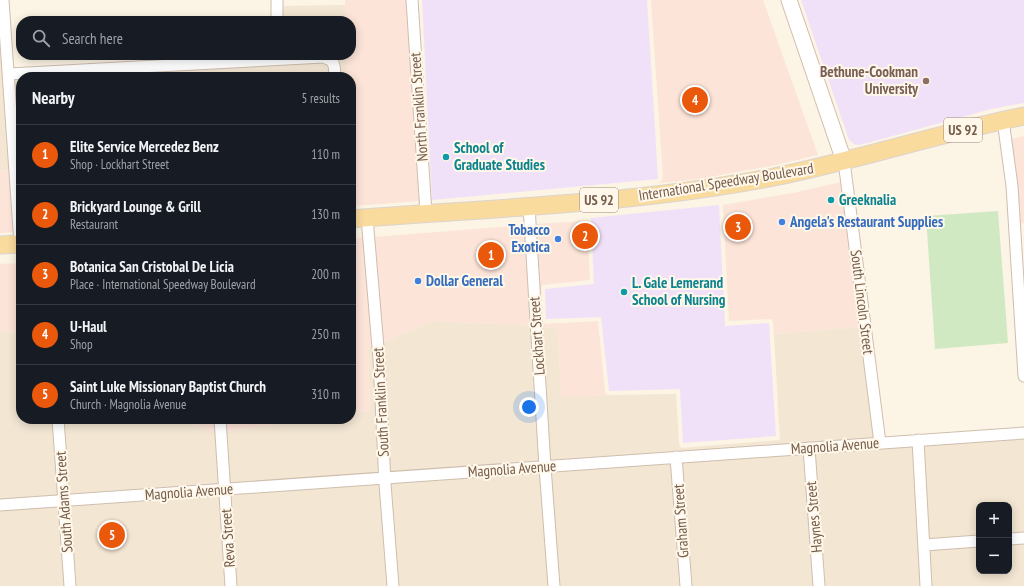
<!DOCTYPE html>
<meta charset="utf-8">
<style>
body{margin:0;font-family:"PT Sans Narrow",sans-serif;background:#242831;color:#f1f3f6}
.controls{position:absolute;right:12px;bottom:12px;display:grid;overflow:hidden;border-radius:8px;box-shadow:0 2px 10px #0003}
.controls button{width:36px;height:36px;display:grid;place-items:center;padding:0;border:0;border-bottom:1px solid #363941;background:#171b24;color:#f1f3f6;font:20px sans-serif}
.you{position:absolute;left:529px;top:407px;width:14px;height:14px;margin:-10px;border:3px solid #fff;border-radius:50%;background:#1a73e8;box-shadow:0 0 0 6px #1a73e833}
.badge{display:grid;place-items:center;width:26px;height:26px;border-radius:50%;background:#ea580c;color:#fff;font-size:13px;font-weight:700}
.pin{position:absolute;translate:-50% -50%;border:2px solid #fff;box-shadow:0 1px 4px #0006}
.list{margin:0;padding:0;list-style:none}
h2{display:flex;justify-content:space-between;align-items:center;height:52px;margin:0;padding:0 16px;font-size:17px}
h2 small{font-size:13px;font-weight:400;color:#9ea1a6}
.list li{display:grid;grid-template-columns:26px 1fr auto;gap:12px;align-items:center;box-sizing:border-box;height:60px;padding:0 16px;border-top:1px solid #363941}
.list b{display:block;font-size:15px;white-space:nowrap}
.list p{margin:0;font-size:13px;white-space:nowrap;color:#9ea1a6}
.list em{font-size:13px;font-style:normal;color:#9ea1a6}
.icon{flex:none;width:22px;height:22px;fill:none;stroke:currentColor;stroke-width:2;stroke-linecap:round;stroke-linejoin:round}
.map{position:relative;flex:none;width:1024px;height:586px;overflow:hidden}
.search{position:absolute;background:#171b24;box-shadow:0 2px 10px #0003;left:16px;top:16px;width:340px;height:44px;display:flex;align-items:center;gap:10px;box-sizing:border-box;padding:0 14px;border-radius:16px;color:#9ea1a6;font-size:15px}
.panel{position:absolute;background:#171b24;box-shadow:0 2px 10px #0003;left:16px;top:72px;width:340px;height:352px;border-radius:16px}
.map>svg:first-child{display:block}
</style>
<div class="map">
<svg width="1024" height="586" viewBox="0 0 1024 586">
<rect width="100%" height="100%" fill="#fcf4e4"/>
<path fill="#f3e6d3" d="M 345,5 L 345,21 L 282,21 L 282,6 Z
M 0,21 L 10,170 L 0,171 Z
M 334,55 L 347,55 L 347,77 L 340,77 L 339,63 Z
M 322,62 L 327,64 L 329,66 L 330,77 L 292,77 L 291,73 L 228,77 L 95,77 L 95,75 L 279,64 Z
M 14,79 L 21,79 L 21,192 Z
M 432,321 L 496,324 L 517,324 L 532,326 L 540,462 L 389,473 L 383,343 Z
M 541,327 L 557,329 L 562,396 L 676,394 L 679,444 L 681,448 L 780,440 L 774,334 L 860,327 L 874,438 L 550,461 Z
M 0,332 L 21,333 L 21,419 L 53,419 L 58,496 L 0,500 Z
M 373,347 L 380,473 L 228,484 L 225,432 L 313,419 L 351,419 L 351,413 L 370,411 L 368,349 Z
M 63,419 L 181,419 L 199,427 L 216,432 L 219,485 L 68,495 Z
M 1024,439 L 1024,533 L 1009,534 L 1009,505 L 979,505 L 979,536 L 928,540 L 923,445 Z
M 913,446 L 921,586 L 823,586 L 814,453 Z
M 804,454 L 814,586 L 691,586 L 682,462 Z
M 672,463 L 681,586 L 559,586 L 550,472 Z
M 541,472 L 550,586 L 397,586 L 390,483 Z
M 380,484 L 388,586 L 236,586 L 229,495 Z
M 220,496 L 226,586 L 75,586 L 69,506 Z
M 59,506 L 65,586 L 0,586 L 0,511 Z
M 1024,543 L 1024,586 L 931,586 L 929,550 L 979,547 L 979,571 L 1009,571 L 1009,544 Z"/>
<path fill="#fce4d8" d="M 345,0 L 407,0 L 420,201 L 352,206 L 351,77 L 347,77 L 347,55 L 351,55 L 351,21 L 345,21 Z
M 651,0 L 763,0 L 818,155 L 776,165 L 699,179 L 652,184 L 660,183 L 663,178 Z
M 1024,136 L 1024,223 L 1019,224 L 1011,139 Z
M 10,170 L 14,232 L 0,233 L 0,171 Z
M 841,182 L 860,327 L 774,334 L 773,321 L 771,319 L 729,321 L 723,205 L 793,193 Z
M 587,221 L 590,280 L 542,285 L 541,289 L 542,320 L 543,322 L 546,324 L 598,321 L 605,392 L 607,395 L 562,397 L 557,329 L 541,327 L 535,224 Z
M 526,225 L 532,326 L 517,324 L 496,324 L 432,321 L 383,343 L 374,237 Z
M 364,237 L 373,347 L 368,349 L 370,411 L 351,413 L 351,239 Z
M 21,263 L 21,333 L 0,332 L 0,264 Z
M 181,419 L 215,419 L 216,432 L 199,427 Z
M 225,419 L 313,419 L 225,432 Z"/>
<path fill="#f1e1f8" d="M 422,0 L 647,0 L 658,179 L 432,200 Z
M 801,0 L 1024,0 L 1024,103 L 991,109 L 860,145 L 854,144 L 849,140 Z
M 719,205 L 725,326 L 769,323 L 776,436 L 683,443 L 680,389 L 609,391 L 601,317 L 546,319 L 545,289 L 594,284 L 591,218 Z"/>
<path fill="#d1e9c3" d="M 998,211 L 1008,343 L 935,349 L 926,216 Z"/>
<g fill="none" stroke-linecap="round" stroke-linejoin="round">
<g stroke="#cfbeae" stroke-width="13">
<path id="street" d="M 3,0 L 20,244
M 277,0 L 277,21
M 412,0 L 426,213
M 9,74 L 323,57 C 336,61 334,65 335,77
M 1003,120 L 1012,186 L 1024,376
M 844,161 L 880,443
M 529,206 L 545,467 L 554,586
M 367,218 L 379,359 L 385,484 L 393,586
M 58,419 L 70,586
M 220,419 L 231,586
M 918,440 L 926,586
M 809,448 L 819,586
M 676,457 L 686,586
M 0,505 L 1024,433
M 1009,539 L 1024,538
M 924,545 L 979,541"/>
</g>
<g stroke="#d2beab" stroke-width="17">
<path id="secondary" d="M 789,0 L 844,161"/>
</g>
<g stroke="#dbd4d0" stroke-width="19">
<path id="primary" d="M 351,219 C 492,208 635,204 774,177 C 858,160 940,133 1024,116
M 0,245 L 21,244"/>
</g>
<use href="#street" stroke="#fff" stroke-width="11"/>
<use href="#secondary" stroke="#fff" stroke-width="15"/>
<use href="#primary" stroke="#f9db9e" stroke-width="17"/>
</g>
<circle fill="#8d6e63" stroke="#fff8ea" stroke-width="1.5" cx="926" cy="81" r="4"/>
<g fill="#0f9aa8" stroke="#fff8ea" stroke-width="1.5">
<circle cx="446" cy="157" r="4"/>
<circle cx="831" cy="200" r="4"/>
<circle cx="624" cy="292" r="4"/>
</g>
<g fill="#3f7fe0" stroke="#fff8ea" stroke-width="1.5">
<circle cx="782" cy="222" r="4"/>
<circle cx="558" cy="239" r="4"/>
<circle cx="418" cy="281" r="4"/>
</g>
<g text-anchor="middle" stroke-width="4" stroke-linejoin="round" paint-order="stroke">
<g fill="#fff8ea" stroke="#9e8a7a" stroke-width="1">
<rect x="944" y="118" width="38" height="24" rx="3"/>
<rect x="580" y="188" width="38" height="24" rx="3"/>
</g>
<g font-size="14" font-weight="bold" fill="#745b4a">
<text x="963" y="135">US 92</text>
<text x="599" y="205">US 92</text>
</g>
<g font-size="15" font-weight="bold" fill="#785e54" stroke="#fff8ea" text-anchor="end">
<text x="918" y="77">Bethune-Cookman<tspan x="918" dy="17">University</tspan></text>
</g>
<g font-size="15" fill="#745b4a" stroke="#fff8ea">
<text transform="translate(419 107) rotate(-94)" y="5">North Franklin Street</text>
<text transform="translate(726 182) rotate(-9)" y="5">International Speedway Boulevard</text>
<text transform="translate(862 302) rotate(83)" y="5">South Lincoln Street</text>
<text transform="translate(537 336) rotate(-94)" y="5">Lockhart Street</text>
<text transform="translate(381 402) rotate(-93)" y="5">South Franklin Street</text>
<text transform="translate(835 446) rotate(-4)" y="5">Magnolia Avenue</text>
<text transform="translate(512 469) rotate(-4)" y="5">Magnolia Avenue</text>
<text transform="translate(189 492) rotate(-4)" y="5">Magnolia Avenue</text>
<text transform="translate(64 502) rotate(-94)" y="5">South Adams Street</text>
<text transform="translate(814 517) rotate(-95)" y="5">Haynes Street</text>
<text transform="translate(681 521) rotate(-94)" y="5">Graham Street</text>
<text transform="translate(228 538) rotate(-94)" y="5">Reva Street</text>
</g>
<g font-size="15" font-weight="bold" fill="#0d838f" stroke="#fff8ea" text-anchor="start">
<text x="454" y="153">School of<tspan x="454" dy="17">Graduate Studies</tspan></text>
<text x="839" y="205">Greeknalia</text>
<text x="632" y="288">L. Gale Lemerand<tspan x="632" dy="17">School of Nursing</tspan></text>
</g>
<g font-size="15" font-weight="bold" fill="#366cbe" stroke="#fff8ea" text-anchor="start">
<text x="790" y="227">Angela's Restaurant Supplies</text>
<text x="550" y="235" text-anchor="end">Tobacco<tspan x="550" dy="17">Exotica</tspan></text>
<text x="426" y="286">Dollar General</text>
</g>
</g>
</svg>
<div class="controls">
<button>+</button>
<button>−</button>
</div>
<div class="you"></div>
<div class="pin badge" style="left:491px;top:255px">1</div>
<div class="pin badge" style="left:585px;top:236px">2</div>
<div class="pin badge" style="left:738px;top:227px">3</div>
<div class="pin badge" style="left:695px;top:100px">4</div>
<div class="pin badge" style="left:112px;top:535px">5</div>
<div class="search"><svg class="icon" aria-label="search" viewBox="0 0 24 24"><circle cx="10" cy="10" r="6"/><path d="M15 15l6 6"/></svg>Search here</div>
<section class="panel">
<h2>Nearby<small>5 results</small></h2>
<ul class="list">
<li><span class="badge">1</span><div><b>Elite Service Mercedez Benz</b><p>Shop · Lockhart Street</p></div><em>110 m</em></li>
<li><span class="badge">2</span><div><b>Brickyard Lounge &amp; Grill</b><p>Restaurant</p></div><em>130 m</em></li>
<li><span class="badge">3</span><div><b>Botanica San Cristobal De Licia</b><p>Place · International Speedway Boulevard</p></div><em>200 m</em></li>
<li><span class="badge">4</span><div><b>U-Haul</b><p>Shop</p></div><em>250 m</em></li>
<li><span class="badge">5</span><div><b>Saint Luke Missionary Baptist Church</b><p>Church · Magnolia Avenue</p></div><em>310 m</em></li>
</ul>
</section>
</div>
